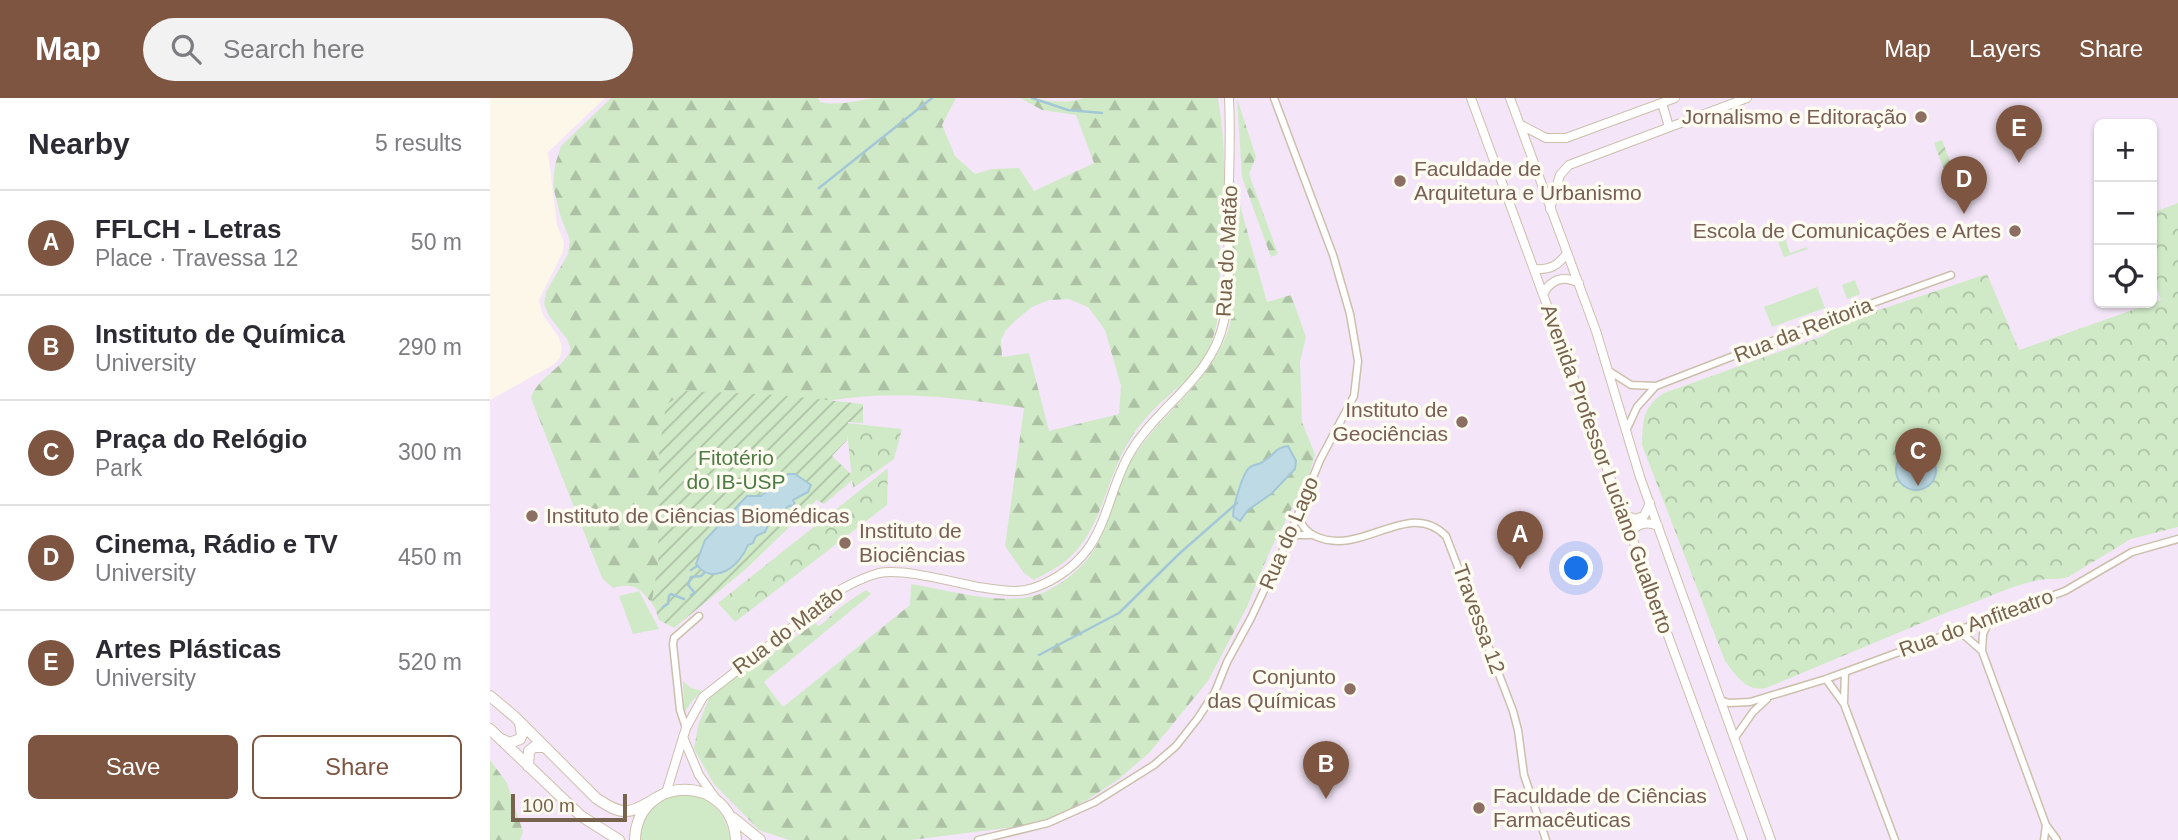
<!DOCTYPE html>
<meta charset="utf-8">
<style>
body{margin:0;font-family:Helvetica,sans-serif;background:#f2f2f3;color:#2b2b33}
.controls{position:absolute;right:21px;top:21px;display:grid;overflow:hidden;border-radius:10px;box-shadow:0 2px 5px #0004}
.controls button{width:63px;height:63px;display:grid;place-items:center;padding:0;border:0;border-bottom:2px solid #e1e1e2;background:#fff;color:#2b2b33;font:35px sans-serif}
.scale{position:absolute;left:21px;bottom:18px;width:116px;box-sizing:border-box;padding-left:7px;border:4px solid #76624d;border-top:0;font-size:19px;line-height:24px;white-space:nowrap;color:#76624d;-webkit-text-stroke:5px #fefbf0;paint-order:stroke}
.you{position:absolute;left:1087px;top:471px;width:24px;height:24px;margin:-18px;border:5px solid #fff;border-radius:50%;background:#1a73e8;box-shadow:0 0 0 10px #1a73e833}
.badge{display:grid;place-items:center;width:46px;height:46px;border-radius:50%;background:#7d5541;color:#fff;font-size:23px;font-weight:700}
.pin{position:absolute;translate:-50% -58px;filter:drop-shadow(0 2px 4px #0008)}
.pin::after{content:'';position:absolute;top:37px;width:24px;height:21px;background:inherit;clip-path:polygon(0 0,100% 0,50% 100%)}
.list{margin:0;padding:0;list-style:none}
h2{display:flex;justify-content:space-between;align-items:center;height:91px;margin:0;padding:0 28px;font-size:30px}
h2 small{font-size:23px;font-weight:400;color:#7c7c81}
.list li{display:grid;grid-template-columns:46px 1fr auto;gap:21px;align-items:center;box-sizing:border-box;height:105px;padding:0 28px;border-top:2px solid #e1e1e2}
.list b{display:block;font-size:26px;white-space:nowrap}
.list p{margin:0;font-size:23px;white-space:nowrap;color:#7c7c81}
.list em{font-size:23px;font-style:normal;color:#7c7c81}
.actions{display:flex;gap:14px;padding:21px 28px}
.actions a{flex:1;padding:16px 0;border:2px solid #7d5541;border-radius:10px;text-align:center;font-size:24px;color:#7d5541}
.actions .main{background:#7d5541;color:#fff}
.icon{flex:none;width:38px;height:38px;fill:none;stroke:currentColor;stroke-width:2;stroke-linecap:round;stroke-linejoin:round}
.map{position:relative;flex:none;width:1688px;height:742px;overflow:hidden}
header{display:flex;align-items:center;gap:42px;box-sizing:border-box;height:98px;padding:0 35px;background:#7d5541;color:#fff}
header strong{font-size:33px}
nav{display:flex;gap:38px;margin-inline-start:auto;font-size:24px}
.search{width:490px;height:63px;background:#f2f2f3;display:flex;align-items:center;gap:18px;box-sizing:border-box;padding:0 24px;border-radius:38px;color:#7c7c81;font-size:26px}
main{display:flex}
aside{flex:1;background:#fff}
.map>svg:first-child{display:block}
</style>
<header>
<strong>Map</strong>
<div class="search"><svg class="icon" aria-label="search" viewBox="0 0 24 24"><circle cx="10" cy="10" r="6"/><path d="M15 15l6 6"/></svg>Search here</div>
<nav><a>Map</a><a>Layers</a><a>Share</a></nav>
</header>
<main>
<aside>
<h2>Nearby<small>5 results</small></h2>
<ul class="list">
<li><span class="badge">A</span><div><b>FFLCH - Letras</b><p>Place · Travessa 12</p></div><em>50 m</em></li>
<li><span class="badge">B</span><div><b>Instituto de Química</b><p>University</p></div><em>290 m</em></li>
<li><span class="badge">C</span><div><b>Praça do Relógio</b><p>Park</p></div><em>300 m</em></li>
<li><span class="badge">D</span><div><b>Cinema, Rádio e TV</b><p>University</p></div><em>450 m</em></li>
<li><span class="badge">E</span><div><b>Artes Plásticas</b><p>University</p></div><em>520 m</em></li>
</ul>
<div class="actions"><a class="main">Save</a><a>Share</a></div>
</aside>
<div class="map">
<svg width="1688" height="742" viewBox="0 0 1688 742">
<defs>
<pattern id="forest-firs" width="22" height="20" patternUnits="userSpaceOnUse" patternTransform="scale(1.75)"><rect width="22" height="20" fill="#d0eac7"/><path d="M5 1l3.5 6h-7zM16 11l3.5 6h-7z" fill="#adc1a4"/></pattern>
<pattern id="park-crowns" width="20" height="18" patternUnits="userSpaceOnUse" patternTransform="scale(1.75)"><rect width="20" height="18" fill="#d0eac7"/><path d="M2 6a3 3 0 1 1 6 0M12 15a3 3 0 1 1 6 0" fill="none" stroke="#adc1a4"/></pattern>
<pattern id="garden-furrows" width="10" height="10" patternUnits="userSpaceOnUse" patternTransform="scale(1.75)"><rect width="10" height="10" fill="#d0eac7"/><path d="M-1 1l2-2M0 10L10 0M9 11l2-2" fill="none" stroke="#adc1a4"/></pattern>
</defs>
<rect width="100%" height="100%" fill="#fcf7e9"/>
<path fill="#f4e6f8" fill-rule="evenodd" d="M 115,0 L 1688,0 L 1688,742 L 0,742 L 0,302 L 63,267 L 70,260 L 72,249 L 68,238 L 53,217 L 49,202 L 73,154 L 74,144 L 67,127 L 58,54 ZM 1609,26 L 1662,26 L 1662,205 L 1609,205 Z"/>
<path fill="#d0eac7" d="M 1292,131 L 1300,155 L 1317,149 L 1318,151 L 1294,159 L 1284,134 Z
M 1365,182 L 1370,196 L 1357,201 L 1352,187 Z
M 1327,189 L 1335,210 L 1282,229 L 1274,209 Z
M 149,493 L 169,531 L 143,536 L 129,498 Z
M 193,583 L 201,590 L 212,593 L 202,603 L 194,615 Z
M 196,695 C 222,701 237,715 240,742 L 149,742 C 153,712 165,699 196,695 Z"/>
<path fill="url(#forest-firs)" fill-rule="evenodd" d="M 121,0 L 328,0 L 330,4 C 349,8 365,3 384,0 C 410,0 439,0 466,0 L 452,27 L 465,58 L 485,76 L 502,71 L 529,70 L 544,93 L 604,65 L 586,17 L 552,12 L 530,0 C 553,0 573,8 593,0 L 728,0 C 733,30 735,60 734,90 C 734,106 731,122 730,138 C 728,183 737,222 712,263 C 703,278 688,289 675,301 C 659,315 645,331 635,350 C 617,383 610,429 584,455 C 573,467 559,474 544,482 L 534,475 L 515,448 L 534,310 C 457,298 394,290 317,307 L 167,512 C 152,494 148,483 123,490 L 112,480 L 41,300 C 48,279 71,272 81,252 L 77,241 L 59,218 L 54,206 L 56,194 L 78,156 L 80,142 L 71,120 L 63,88 L 65,67 L 71,48 ZM 579,201 L 598,209 L 615,232 L 631,288 L 629,316 L 559,333 L 539,255 L 512,259 L 511,242 L 516,232 L 527,221 L 542,209 L 559,202 Z
M 747,0 L 766,59 L 759,76 L 788,156 L 781,159 L 752,79 Z
M 746,93 L 777,204 L 801,197 L 816,239 L 810,263 L 812,324 L 825,356 L 819,377 L 778,457 L 757,509 L 718,583 L 660,654 L 629,681 L 597,702 L 565,719 L 531,728 L 421,742 L 299,742 L 269,732 L 224,686 L 204,651 L 208,628 L 219,600 L 239,581 L 262,570 L 325,525 L 328,528 C 337,524 339,518 346,513 C 355,505 366,499 376,492 L 381,496 L 274,584 L 293,609 L 420,507 L 421,486 C 460,492 507,508 547,497 C 565,491 582,478 595,464 C 618,439 620,401 636,372 C 663,318 723,287 740,226 C 745,207 741,186 741,167 C 740,143 744,117 746,93 ZM 800,351 L 806,363 L 805,370 L 781,396 L 758,412 L 752,422 L 746,422 L 742,416 L 752,383 L 759,371 L 774,364 L 787,352 Z
M 0,662 L 17,685 L 33,734 L 30,742 L 0,742 Z"/>
<path fill="url(#park-crowns)" d="M 1688,105 L 1688,429 L 1641,441 L 1578,479 C 1568,482 1559,480 1550,482 C 1518,488 1489,504 1458,514 L 1276,590 C 1256,594 1246,578 1235,563 L 1152,347 C 1153,323 1152,309 1174,295 L 1333,238 L 1353,224 L 1497,176 L 1529,252 L 1671,202 L 1662,175 L 1662,115 Z
M 356,325 L 412,331 L 404,361 L 363,390 Z
M 398,370 L 397,407 L 245,524 L 228,505 Z"/>
<path fill="url(#garden-furrows)" d="M 1452,42 L 1462,69 L 1454,72 L 1444,45 Z
M 196,293 L 289,297 L 373,306 L 373,325 L 358,324 L 357,342 L 342,358 L 365,380 L 334,406 L 327,402 L 256,471 L 184,530 L 169,522 L 162,502 L 168,467 L 169,354 L 176,307 Z"/>
<path fill="#bedae5" stroke="#a4c7d7" stroke-width="2" d="M 798,348 L 806,363 L 805,371 L 781,396 L 758,412 L 750,423 L 743,418 C 743,410 752,376 759,370 C 763,366 770,367 774,363 C 783,358 786,349 798,348 Z
M1406 372a20 20 0 1 1 40 0a20 20 0 1 1-40 0Z
M 298,376 L 305,376 L 321,387 L 318,394 L 303,402 L 305,407 L 299,408 L 280,423 L 275,434 L 266,438 L 263,445 L 258,447 C 250,468 223,489 206,466 L 215,442 L 257,398 L 271,398 Z"/>
<g fill="none" stroke-linecap="round" stroke-linejoin="round">
<path stroke="#a4c7d7" stroke-width="2.5" d="M 542,0 L 578,12 L 612,15
M 329,90 L 442,0
M 201,472 L 207,468
M 201,497 L 205,495 L 198,487 L 201,479 L 211,478 L 214,475
M 173,509 L 178,506 L 179,498 L 181,496 L 194,501
M 549,557 L 629,515 L 690,455 L 747,405"/>
<g stroke="#ccbfac" stroke-width="9">
<path id="minor" d="M 1119,273 L 1141,287 L 1166,288 L 1355,215 L 1461,177
M 1136,333 L 1147,309 L 1164,290
M 808,418 C 811,427 816,434 825,438 C 873,460 918,399 956,438 L 1023,613 L 1028,632 L 1034,677 L 1056,742
M 798,441 L 807,437 L 820,437
M 1500,521 L 1493,536 L 1492,553 L 1556,727 L 1567,742
M 1464,533 L 1475,538 L 1492,553
M 1336,581 L 1354,606 L 1405,742
M 1230,602 L 1239,605 L 1260,604 L 1336,581 L 1575,493 L 1642,454 L 1688,441
M 1354,604 L 1355,574
M 196,630 L 190,612 L 183,546 L 184,540 L 209,518
M 1244,641 L 1263,614 L 1277,601
M 488,742 L 558,725 L 605,704 L 664,667 L 686,648 L 708,620 L 725,594 L 737,564 L 761,520 L 798,441 L 830,362 L 864,298 L 868,263 L 860,216 L 843,157 L 784,0
M 1554,742 L 1556,727"/>
</g>
<g stroke="#ccbfac" stroke-width="10">
<path id="tertiary" d="M 981,0 L 1253,742
M 1020,0 L 1106,233 L 1150,379 L 1281,742
M 1172,5 L 1179,29
M 1031,27 L 1056,40 L 1076,40 L 1185,0
M 1060,111 L 1070,77 L 1079,67 L 1257,0
M 1044,171 C 1060,172 1068,168 1077,155
M 1053,196 C 1061,181 1074,177 1089,185
M 1135,417 L 1145,421 L 1154,418 L 1160,405
M 1141,434 C 1148,425 1157,423 1168,428
M 193,639 L 209,677 L 226,701
M 176,695 L 196,630 L 213,599 L 350,492 C 362,485 375,479 389,475 C 412,470 463,484 488,489 C 504,491 520,495 536,492 C 558,487 583,471 597,452 C 618,424 622,385 640,355 C 668,307 722,281 734,223 C 741,189 738,151 738,117 C 739,78 741,39 739,0"/>
</g>
<g stroke="#cec0ab" stroke-width="12">
<path id="secondary" d="M 0,598 L 25,619 L 106,700 C 132,718 139,717 166,700
M 0,631 L 91,718 L 129,742
M 11,641 L 20,645 L 30,641 L 32,637 L 30,625
M 38,668 L 39,653 L 44,649 L 55,649
M 243,720 L 270,742
M 145,742 C 147,675 242,675 246,742"/>
</g>
<use href="#minor" stroke="#fff" stroke-width="6"/>
<use href="#tertiary" stroke="#fff" stroke-width="8"/>
<use href="#secondary" stroke="#fff" stroke-width="10"/>
</g>
<g fill="#8d6e63" stroke="#fefbf0" stroke-width="2.5">
<circle cx="1431" cy="19" r="7"/>
<circle cx="910" cy="83" r="7"/>
<circle cx="1525" cy="133" r="7"/>
<circle cx="972" cy="324" r="7"/>
<circle cx="42" cy="418" r="7"/>
<circle cx="355" cy="445" r="7"/>
<circle cx="860" cy="591" r="7"/>
<circle cx="989" cy="710" r="7"/>
</g>
<g text-anchor="middle" stroke-width="7" stroke-linejoin="round" paint-order="stroke">
<g font-size="21" fill="#785e54" stroke="#fefbf0" text-anchor="end">
<text x="1417" y="26">Jornalismo e Editoração</text>
<text x="924" y="78" text-anchor="start">Faculdade de<tspan x="924" dy="24">Arquitetura e Urbanismo</tspan></text>
<text x="1511" y="140">Escola de Comunicações e Artes</text>
<text x="958" y="319">Instituto de<tspan x="958" dy="24">Geociências</tspan></text>
<text x="56" y="425" text-anchor="start">Instituto de Ciências Biomédicas</text>
<text x="369" y="440" text-anchor="start">Instituto de<tspan x="369" dy="24">Biociências</tspan></text>
<text x="846" y="586">Conjunto<tspan x="846" dy="24">das Químicas</tspan></text>
<text x="1003" y="705" text-anchor="start">Faculdade de Ciências<tspan x="1003" dy="24">Farmacêuticas</tspan></text>
</g>
<g font-size="21" fill="#76624d" stroke="#fefbf0">
<text transform="translate(737 153) rotate(-87)" y="7">Rua do Matão</text>
<text transform="translate(1313 232) rotate(-21)" y="7">Rua da Reitoria</text>
<text transform="translate(1117 371) rotate(70)" y="7">Avenida Professor Luciano Gualberto</text>
<text transform="translate(799 435) rotate(-67)" y="7">Rua do Lago</text>
<text transform="translate(989 521) rotate(70)" y="7">Travessa 12</text>
<text transform="translate(1486 525) rotate(-20)" y="7">Rua do Anfiteatro</text>
<text transform="translate(298 532) rotate(-37)" y="7">Rua do Matão</text>
</g>
<g font-size="21" fill="#4d7b45" stroke="#fefbf0">
<text x="246" y="367">Fitotério<tspan x="246" dy="24">do IB-USP</tspan></text>
</g>
</g>
</svg>
<div class="controls">
<button>+</button>
<button>−</button>
<button><svg class="icon" aria-label="locate" viewBox="0 0 24 24"><circle cx="12" cy="12" r="6"/><path d="M12 2v4M12 18v4M2 12h4M18 12h4"/></svg></button>
</div>
<div class="scale">100 m</div>
<div class="you"></div>
<div class="pin badge" style="left:1030px;top:471px">A</div>
<div class="pin badge" style="left:836px;top:701px">B</div>
<div class="pin badge" style="left:1428px;top:388px">C</div>
<div class="pin badge" style="left:1474px;top:116px">D</div>
<div class="pin badge" style="left:1529px;top:65px">E</div>
</div>
</main>
